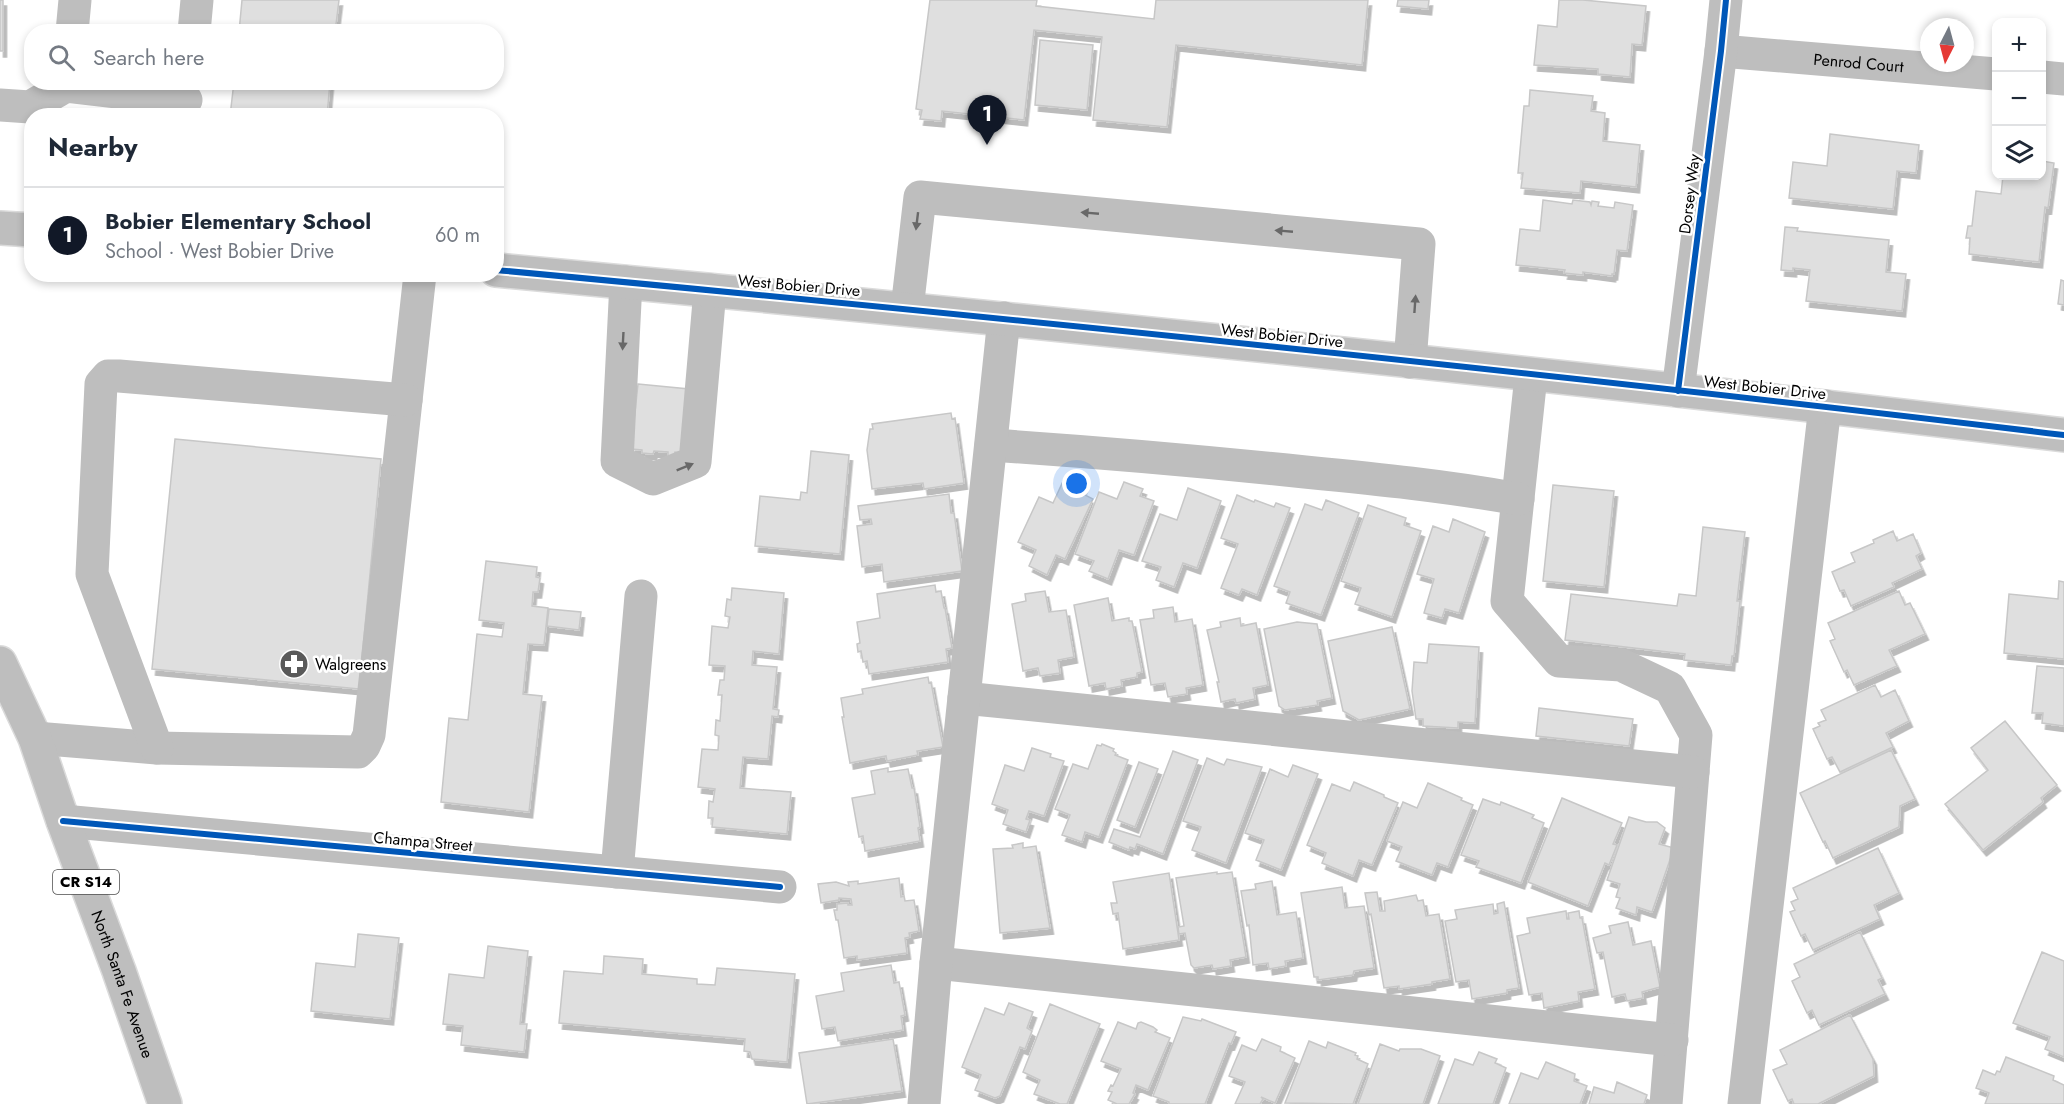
<!DOCTYPE html>
<meta charset="utf-8">
<style>
body{margin:0;font-family:Jost,sans-serif;background:#f6f6f7;color:#1f2937}
.controls{position:absolute;right:18px;top:18px;display:grid;overflow:hidden;border-radius:12px;box-shadow:0 3px 9px #0003}
.controls button{width:54px;height:54px;display:grid;place-items:center;padding:0;border:0;border-bottom:2px solid #e0e1e3;background:#fff;color:#1f2937;font:30px sans-serif}
.compass{position:absolute;left:1920px;top:18px;width:54px;height:54px;border-radius:50%;background:#fff;box-shadow:0 3px 9px #0003;rotate:186deg}
.you{position:absolute;left:1077px;top:484px;width:21px;height:21px;margin:-15px;border:4px solid #fff;border-radius:50%;background:#1a73e8;box-shadow:0 0 0 9px #1a73e833}
.badge{display:grid;place-items:center;width:39px;height:39px;border-radius:50%;background:#111827;color:#fff;font-size:20px;font-weight:700}
.pin{position:absolute;translate:-50% -50px;filter:drop-shadow(0 2px 3px #0008)}
.pin::after{content:'';position:absolute;top:32px;width:21px;height:18px;background:inherit;clip-path:polygon(0 0,100% 0,50% 100%)}
.list{margin:0;padding:0;list-style:none}
h2{display:flex;justify-content:space-between;align-items:center;height:78px;margin:0;padding:0 24px;font-size:26px}
h2 small{font-size:20px;font-weight:400;color:#747a83}
.list li{display:grid;grid-template-columns:39px 1fr auto;gap:18px;align-items:center;box-sizing:border-box;height:96px;padding:0 24px;border-top:2px solid #e0e1e3}
.list b{display:block;font-size:22px;white-space:nowrap}
.list p{margin:0;font-size:20px;white-space:nowrap;color:#747a83}
.list em{font-size:20px;font-style:normal;color:#747a83}
.icon{flex:none;width:33px;height:33px;fill:none;stroke:currentColor;stroke-width:2;stroke-linecap:round;stroke-linejoin:round}
.map{position:relative;flex:none;width:2064px;height:1104px;overflow:hidden}
.search{position:absolute;background:#fff;box-shadow:0 3px 9px #0003;left:24px;top:24px;width:480px;height:66px;display:flex;align-items:center;gap:15px;box-sizing:border-box;padding:0 21px;border-radius:24px;color:#747a83;font-size:22px}
.panel{position:absolute;background:#fff;box-shadow:0 3px 9px #0003;left:24px;top:108px;width:480px;height:174px;border-radius:24px}
.map>svg:first-child{display:block}
</style>
<div class="map">
<svg width="2064" height="1104" viewBox="0 0 2064 1104">
<defs>
<filter id="shadow"><feDropShadow dx="3.5" dy="6" stdDeviation="0" flood-color="#0004"/></filter>
</defs>
<rect width="100%" height="100%" fill="#fff"/>
<path fill="#dfdfdf" stroke="#c7c7c7" stroke-width="1.5" filter="url(#shadow)" d="M 0,0 L 3,0 L 3,51 L 0,51 Z
M 242,0 L 339,0 L 335,32 L 239,32 Z
M 930,0 L 1037,0 L 1036,6 L 1154,19 L 1156,0 L 1368,0 L 1362,65 L 1176,45 L 1167,127 L 1093,120 L 1102,37 L 1034,30 L 1024,120 L 942,111 L 941,121 L 920,119 L 922,110 L 916,109 Z
M 1398,0 L 1429,0 L 1428,9 L 1397,6 Z
M 1559,0 L 1583,0 L 1646,6 L 1642,45 L 1632,44 L 1630,77 L 1598,74 L 1598,69 L 1534,65 L 1538,25 L 1557,27 Z
M 1040,40 L 1093,45 L 1087,110 L 1035,105 Z
M 234,82 L 330,82 L 327,116 L 230,116 Z
M 1530,90 L 1593,96 L 1591,111 L 1605,113 L 1603,141 L 1640,145 L 1636,187 L 1581,181 L 1580,193 L 1521,188 L 1523,173 L 1518,173 L 1524,106 L 1529,106 Z
M 1830,134 L 1919,145 L 1916,173 L 1897,171 L 1893,209 L 1789,198 L 1793,162 L 1827,166 Z
M 2042,161 L 2054,163 L 2048,208 L 2045,207 L 2039,262 L 1969,254 L 1970,238 L 1966,238 L 1968,226 L 1972,226 L 1976,191 L 2001,194 L 2003,176 L 2042,176 Z
M 1543,200 L 1572,204 L 1573,200 L 1590,202 L 1591,205 L 1592,201 L 1599,202 L 1598,206 L 1614,208 L 1615,202 L 1633,205 L 1627,251 L 1617,250 L 1614,274 L 1612,274 L 1612,276 L 1583,272 L 1583,275 L 1564,273 L 1565,270 L 1516,265 L 1520,229 L 1540,231 Z
M 1785,227 L 1798,228 L 1797,231 L 1889,240 L 1886,272 L 1906,274 L 1902,311 L 1806,301 L 1810,270 L 1793,268 L 1793,271 L 1781,270 Z
M 2061,280 L 2064,281 L 2064,305 L 2058,304 Z
M 638,384 L 689,389 L 683,453 L 675,452 L 674,458 L 668,457 L 668,452 L 654,451 L 653,454 L 642,453 L 642,450 L 631,449 Z
M 951,413 L 952,419 L 955,418 L 964,483 L 924,489 L 923,483 L 872,489 L 867,450 L 870,429 L 873,429 L 872,424 Z
M 175,439 L 381,459 L 359,689 L 152,669 Z
M 811,451 L 849,455 L 840,554 L 755,546 L 760,496 L 800,500 L 801,492 L 807,493 Z
M 1065,477 L 1084,485 L 1081,493 L 1093,499 L 1065,559 L 1056,555 L 1047,575 L 1029,566 L 1036,550 L 1018,542 L 1039,497 L 1053,503 Z
M 1124,482 L 1143,489 L 1140,496 L 1154,501 L 1134,555 L 1119,550 L 1108,579 L 1089,571 L 1094,561 L 1075,554 L 1099,492 L 1117,499 Z
M 1553,485 L 1614,491 L 1604,587 L 1543,581 Z
M 1188,488 L 1221,501 L 1197,568 L 1183,563 L 1174,587 L 1156,580 L 1161,567 L 1142,561 L 1160,514 L 1177,520 Z
M 949,494 L 951,513 L 954,513 L 962,571 L 884,582 L 882,564 L 862,567 L 857,526 L 872,524 L 871,519 L 860,520 L 858,506 Z
M 1237,495 L 1254,502 L 1255,500 L 1274,507 L 1276,503 L 1290,508 L 1257,595 L 1242,589 L 1239,595 L 1221,588 L 1238,544 L 1221,538 Z
M 1326,500 L 1359,513 L 1321,615 L 1286,603 L 1290,592 L 1274,586 L 1305,504 L 1322,510 Z
M 1368,505 L 1406,518 L 1404,525 L 1421,531 L 1392,617 L 1355,604 L 1361,588 L 1341,581 Z
M 1453,519 L 1485,532 L 1459,613 L 1445,609 L 1442,618 L 1424,613 L 1434,579 L 1417,574 L 1433,526 L 1449,532 Z
M 1703,527 L 1745,532 L 1737,601 L 1740,601 L 1734,656 L 1732,656 L 1731,665 L 1684,660 L 1685,654 L 1565,640 L 1571,594 L 1677,606 L 1679,594 L 1696,596 Z
M 1893,531 L 1897,541 L 1913,534 L 1921,553 L 1916,556 L 1922,569 L 1892,583 L 1894,587 L 1851,606 L 1844,590 L 1840,591 L 1832,572 L 1855,562 L 1851,553 L 1874,543 L 1873,540 Z
M 486,561 L 537,567 L 536,577 L 540,578 L 538,592 L 533,592 L 532,606 L 548,608 L 544,645 L 528,644 L 523,694 L 542,696 L 529,812 L 441,802 L 449,718 L 468,720 L 477,634 L 502,637 L 504,623 L 479,620 Z
M 2059,581 L 2064,582 L 2064,659 L 2004,653 L 2009,594 L 2058,599 Z
M 935,585 L 936,592 L 941,591 L 944,608 L 945,608 L 952,648 L 946,649 L 948,662 L 869,674 L 867,661 L 863,662 L 861,651 L 858,652 L 857,644 L 860,643 L 857,622 L 880,618 L 877,594 Z
M 732,588 L 784,593 L 779,654 L 753,651 L 752,665 L 777,667 L 773,709 L 779,710 L 778,717 L 772,716 L 768,759 L 743,757 L 740,788 L 791,792 L 787,834 L 712,827 L 713,818 L 708,818 L 709,801 L 713,802 L 715,789 L 698,787 L 702,749 L 718,750 L 719,736 L 715,735 L 716,720 L 720,721 L 722,695 L 718,695 L 720,680 L 724,680 L 725,666 L 709,665 L 712,626 L 728,628 L 730,617 L 725,616 L 727,599 L 731,600 Z
M 1045,591 L 1049,612 L 1066,610 L 1074,657 L 1058,660 L 1060,673 L 1040,676 L 1038,668 L 1023,671 L 1012,604 L 1026,601 L 1025,594 Z
M 1899,591 L 1905,605 L 1910,603 L 1925,634 L 1889,650 L 1897,666 L 1854,685 L 1847,670 L 1844,672 L 1830,641 L 1835,639 L 1828,623 Z
M 1108,598 L 1112,621 L 1129,618 L 1129,621 L 1132,621 L 1142,672 L 1137,673 L 1137,677 L 1121,680 L 1122,686 L 1106,689 L 1105,683 L 1089,686 L 1074,605 Z
M 1173,607 L 1175,622 L 1192,619 L 1203,685 L 1186,688 L 1187,694 L 1168,697 L 1165,683 L 1151,685 L 1140,620 L 1154,618 L 1153,610 Z
M 549,609 L 581,612 L 579,630 L 547,626 Z
M 1240,618 L 1241,626 L 1256,623 L 1268,685 L 1253,688 L 1255,699 L 1236,703 L 1235,699 L 1221,702 L 1217,682 L 1219,682 L 1207,630 L 1221,627 L 1220,622 Z
M 1297,622 L 1317,624 L 1332,698 L 1317,701 L 1318,705 L 1285,710 L 1279,706 L 1264,629 Z
M 1392,627 L 1410,709 L 1359,720 L 1343,711 L 1328,641 Z
M 1429,644 L 1479,647 L 1475,723 L 1458,722 L 1458,728 L 1423,726 L 1423,719 L 1416,719 L 1412,691 L 1414,662 L 1427,663 Z
M 2037,666 L 2064,668 L 2064,726 L 2042,723 L 2043,713 L 2032,713 Z
M 928,677 L 929,683 L 931,682 L 943,747 L 917,751 L 918,755 L 887,761 L 886,756 L 850,763 L 842,717 L 844,717 L 841,698 L 863,694 L 862,689 Z
M 1875,685 L 1881,697 L 1895,690 L 1909,721 L 1886,733 L 1893,747 L 1840,772 L 1832,757 L 1827,759 L 1813,729 L 1820,726 L 1818,723 L 1826,720 L 1821,710 Z
M 1539,708 L 1633,719 L 1629,746 L 1536,736 Z
M 2005,721 L 2057,785 L 2041,798 L 2043,802 L 1983,850 L 1945,804 L 1988,770 L 1971,748 Z
M 1102,744 L 1114,749 L 1113,751 L 1116,753 L 1115,755 L 1128,760 L 1099,837 L 1085,832 L 1082,842 L 1062,835 L 1070,815 L 1055,809 L 1073,764 L 1088,769 L 1097,745 L 1101,746 Z
M 1032,748 L 1051,754 L 1050,757 L 1064,761 L 1044,816 L 1029,811 L 1026,819 L 1030,820 L 1026,832 L 1003,824 L 1008,810 L 992,804 L 1005,765 L 1024,771 Z
M 1891,750 L 1915,799 L 1900,806 L 1899,827 L 1833,858 L 1825,841 L 1823,842 L 1800,793 Z
M 1173,751 L 1198,760 L 1163,854 L 1137,844 L 1135,849 L 1130,847 L 1129,850 L 1109,842 L 1114,829 L 1140,837 Z
M 1207,758 L 1224,765 L 1227,759 L 1262,767 L 1226,863 L 1192,850 L 1201,827 L 1183,821 Z
M 1139,762 L 1158,769 L 1135,827 L 1117,820 Z
M 1293,765 L 1318,774 L 1281,870 L 1256,860 L 1264,840 L 1245,833 L 1270,769 L 1288,777 Z
M 888,768 L 888,772 L 908,769 L 912,788 L 914,788 L 920,827 L 918,828 L 920,841 L 865,851 L 863,836 L 859,837 L 852,798 L 875,794 L 871,771 Z
M 1354,782 L 1384,795 L 1384,797 L 1398,803 L 1372,865 L 1359,860 L 1353,876 L 1322,863 L 1326,853 L 1307,845 L 1332,784 L 1350,791 Z
M 1428,783 L 1462,798 L 1461,800 L 1473,805 L 1448,867 L 1437,863 L 1432,875 L 1396,861 L 1402,847 L 1387,841 L 1403,802 L 1417,808 Z
M 1562,798 L 1622,823 L 1613,844 L 1617,845 L 1609,865 L 1605,863 L 1588,906 L 1528,882 Z
M 1483,799 L 1500,805 L 1501,802 L 1534,815 L 1532,818 L 1544,823 L 1521,883 L 1476,867 L 1479,861 L 1461,855 Z
M 1629,817 L 1646,822 L 1657,822 L 1665,828 L 1659,844 L 1674,848 L 1652,912 L 1637,907 L 1636,915 L 1616,908 L 1620,898 L 1616,897 L 1620,884 L 1607,880 Z
M 1023,843 L 1023,848 L 1036,846 L 1050,928 L 1000,933 L 993,849 L 1013,848 L 1012,845 Z
M 1878,848 L 1899,893 L 1874,905 L 1880,919 L 1813,950 L 1805,934 L 1801,936 L 1790,912 L 1795,910 L 1791,902 L 1798,899 L 1793,888 Z
M 1217,872 L 1217,874 L 1232,872 L 1246,957 L 1230,960 L 1231,966 L 1213,969 L 1212,965 L 1194,968 L 1191,965 L 1185,933 L 1179,934 L 1178,927 L 1184,926 L 1176,878 Z
M 1169,873 L 1179,940 L 1123,949 L 1118,913 L 1113,914 L 1111,903 L 1117,903 L 1113,882 Z
M 899,878 L 901,897 L 904,896 L 905,901 L 914,900 L 919,931 L 909,933 L 910,937 L 905,938 L 907,953 L 857,960 L 857,956 L 844,958 L 838,920 L 836,920 L 834,910 L 837,910 L 837,904 L 848,903 L 848,905 L 852,905 L 851,899 L 839,898 L 839,900 L 821,903 L 818,884 L 836,882 L 849,886 L 848,882 L 858,881 L 858,884 Z
M 1272,881 L 1277,915 L 1296,912 L 1303,958 L 1285,961 L 1286,966 L 1269,969 L 1268,963 L 1253,965 L 1249,925 L 1247,926 L 1241,891 L 1256,889 L 1255,884 Z
M 1342,887 L 1345,908 L 1364,906 L 1374,968 L 1354,971 L 1353,975 L 1318,980 L 1318,977 L 1314,977 L 1301,893 Z
M 1377,892 L 1380,911 L 1385,911 L 1384,901 L 1416,895 L 1418,901 L 1423,900 L 1426,916 L 1439,914 L 1450,979 L 1432,982 L 1432,984 L 1399,989 L 1399,986 L 1384,988 L 1371,914 L 1369,915 L 1365,893 Z
M 1504,902 L 1519,988 L 1507,990 L 1507,993 L 1472,999 L 1469,980 L 1456,982 L 1445,921 L 1457,919 L 1455,910 L 1493,904 L 1494,914 L 1498,913 L 1497,904 Z
M 1566,911 L 1567,919 L 1569,919 L 1568,913 L 1579,911 L 1580,918 L 1582,918 L 1595,989 L 1578,992 L 1579,1001 L 1544,1008 L 1542,993 L 1529,995 L 1517,936 L 1530,933 L 1527,918 Z
M 1628,922 L 1633,945 L 1651,941 L 1660,987 L 1642,992 L 1643,998 L 1627,1001 L 1625,994 L 1612,997 L 1603,952 L 1597,953 L 1593,938 L 1611,933 L 1609,926 Z
M 1860,932 L 1882,978 L 1878,980 L 1885,994 L 1819,1025 L 1812,1010 L 1807,1013 L 1792,981 L 1800,977 L 1794,964 Z
M 358,934 L 399,938 L 390,1019 L 311,1011 L 316,963 L 355,967 Z
M 488,946 L 528,951 L 520,1024 L 527,1024 L 524,1052 L 461,1045 L 463,1026 L 443,1024 L 449,974 L 484,978 Z
M 2042,952 L 2064,961 L 2064,1057 L 2045,1049 L 2050,1037 L 2013,1023 Z
M 604,956 L 643,959 L 642,974 L 697,979 L 697,984 L 715,985 L 717,968 L 795,974 L 787,1062 L 752,1059 L 750,1052 L 744,1051 L 745,1039 L 559,1023 L 564,971 L 603,974 Z
M 891,965 L 894,983 L 899,982 L 905,1015 L 901,1016 L 903,1030 L 838,1041 L 835,1027 L 822,1029 L 816,996 L 844,991 L 841,973 Z
M 1009,1003 L 1033,1012 L 1027,1028 L 1032,1031 L 1025,1049 L 1020,1047 L 1000,1096 L 995,1098 L 975,1090 L 981,1075 L 962,1067 L 985,1008 L 1004,1015 Z
M 1050,1004 L 1100,1024 L 1067,1104 L 1060,1104 L 1034,1094 L 1040,1080 L 1023,1072 Z
M 1850,1015 L 1873,1059 L 1874,1076 L 1818,1104 L 1794,1104 L 1792,1099 L 1788,1101 L 1773,1070 L 1787,1064 L 1780,1050 Z
M 1183,1017 L 1201,1021 L 1202,1019 L 1236,1032 L 1231,1044 L 1229,1043 L 1205,1104 L 1169,1104 L 1169,1102 L 1153,1096 Z
M 1118,1022 L 1136,1029 L 1138,1023 L 1141,1022 L 1153,1027 L 1157,1030 L 1155,1032 L 1170,1038 L 1148,1090 L 1136,1085 L 1133,1093 L 1135,1094 L 1129,1104 L 1117,1104 L 1108,1100 L 1112,1092 L 1108,1091 L 1111,1085 L 1113,1086 L 1121,1069 L 1101,1061 Z
M 893,1039 L 902,1091 L 807,1104 L 799,1053 Z
M 1262,1039 L 1281,1047 L 1280,1051 L 1295,1058 L 1275,1103 L 1261,1097 L 1263,1099 L 1260,1104 L 1235,1104 L 1245,1082 L 1229,1076 L 1242,1045 L 1256,1051 Z
M 1309,1041 L 1326,1048 L 1328,1042 L 1356,1053 L 1355,1055 L 1358,1056 L 1357,1059 L 1368,1064 L 1353,1104 L 1285,1103 Z
M 1380,1044 L 1399,1051 L 1400,1049 L 1421,1049 L 1440,1056 L 1423,1104 L 1358,1104 Z
M 1479,1052 L 1497,1059 L 1495,1063 L 1506,1068 L 1493,1104 L 1438,1104 L 1455,1059 L 1473,1065 Z
M 2006,1057 L 2054,1076 L 2053,1080 L 2064,1085 L 2064,1104 L 1985,1104 L 1989,1093 L 1976,1088 L 1983,1070 L 1995,1075 L 1997,1071 L 2000,1072 Z
M 1546,1062 L 1575,1074 L 1574,1081 L 1587,1086 L 1580,1104 L 1509,1104 L 1521,1073 L 1538,1079 Z
M 1617,1082 L 1647,1095 L 1644,1104 L 1589,1104 L 1594,1087 L 1614,1093 Z"/>
<g fill="none" stroke-linecap="round" stroke-linejoin="round">
<g stroke="#dbdbdb" stroke-width="36">
<g id="major">
<path d="M 0,228 L 32,230"/>
<path d="M 496,270 C 1020,319 1542,372 2064,435"/>
<path id="s2" d="M 0,663 L 35,738 L 63,821 L 119,971 L 165,1104"/>
</g>
</g>
<g stroke="#bebebe" stroke-width="33">
<path d="M 72,32 L 75,0"/>
<path d="M 194,32 L 197,0"/>
<path id="s1" d="M 1721,51 L 1996,74"/>
<path d="M 2042,77 L 2064,79"/>
<path d="M 0,105 L 30,107 L 66,86 L 186,100"/>
<path d="M 626,282 L 617,461 L 653,479 L 695,462 L 710,290"/>
<path d="M 907,309 L 920,197 L 1419,244 L 1410,362"/>
<path d="M 1531,376 L 1507,601 L 1559,661 L 1621,665 L 1670,688 L 1696,735 L 1666,1104"/>
<path d="M 1678,391 L 1721,51 L 1726,0"/>
<path d="M 991,445 C 1096,452 1200,461 1305,472 C 1376,479 1447,486 1518,499"/>
<path d="M 964,698 L 1693,772"/>
<path d="M 35,738 L 157,748 L 358,752 L 364,746 L 369,735 L 420,274"/>
<path d="M 157,748 L 92,574 L 101,384 L 108,376 L 119,376 L 406,400"/>
<path d="M 63,821 L 780,887"/>
<path d="M 617,872 L 641,596"/>
<path d="M 936,963 L 1672,1040"/>
<path d="M 924,1104 L 936,963 L 1004,318"/>
<path d="M 1744,1104 L 1825,406"/>
</g>
<use href="#major" stroke="#bebebe" stroke-width="33"/>
<g stroke="#fff" stroke-width="10">
<path id="cycleway" d="M 496,270 C 1020,319 1542,372 2064,435
M 1678,391 L 1721,51 L 1726,0
M 63,821 L 780,887"/>
</g>
<use href="#cycleway" stroke="#0057b8" stroke-width="6"/>
</g>
<defs><path id="oneway-solid" d="M-6-.8H1V-3.2L6.5 0L1 3.2V.8H-6Z" transform="scale(1.5)"/></defs>
<g fill="#686868">
<use href="#oneway-solid" transform="translate(1090 213) rotate(-175)"/>
<use href="#oneway-solid" transform="translate(917 221) rotate(97)"/>
<use href="#oneway-solid" transform="translate(1284 231) rotate(-175)"/>
<use href="#oneway-solid" transform="translate(1415 304) rotate(-86)"/>
<use href="#oneway-solid" transform="translate(623 341) rotate(93)"/>
<use href="#oneway-solid" transform="translate(685 467) rotate(-22)"/>
</g>
<defs>
<g id="pharmacy-disc" transform="scale(1.5)"><circle r="9.5" fill="#595959" stroke="#fff"/><path d="M-2-6h4v4h4v4h-4v4h-4v-4h-4v-4h4Z" fill="#fff"/></g>
</defs>
<g fill-rule="evenodd">
<use href="#pharmacy-disc" x="294" y="664"/>
</g>
<g text-anchor="middle" stroke-width="5" stroke-linejoin="round" paint-order="stroke">
<rect fill="#fff" stroke="#4c4c4c" stroke-width="1.5" x="53" y="870" width="66" height="24" rx="4.5"/>
<g font-size="15" font-weight="bold" fill="#000">
<text x="86" y="887">CR S14</text>
</g>
<g font-size="16" fill="#000" stroke="#fff">
<text dy="6" stroke="none"><textPath href="#s1" startOffset="138">Penrod Court</textPath></text>
<text transform="translate(1689 194) rotate(-83)" y="6">Dorsey Way</text>
<text transform="translate(799 285) rotate(5)" y="6">West Bobier Drive</text>
<text transform="translate(1282 335) rotate(6)" y="6">West Bobier Drive</text>
<text transform="translate(1765 387) rotate(6)" y="6">West Bobier Drive</text>
<text transform="translate(423 841) rotate(5)" y="6">Champa Street</text>
<text dy="6" stroke="none"><textPath href="#s2" startOffset="344">North Santa Fe Avenue</textPath></text>
</g>
<g font-size="16" fill="#000" stroke="#fff" text-anchor="start">
<text x="315" y="670">Walgreens</text>
</g>
</g>
</svg>
<div class="controls">
<button>+</button>
<button>−</button>
<button><svg class="icon" aria-label="layers" viewBox="0 0 24 24"><path d="M12 4l9 5-9 5-9-5zM3 14l9 5 9-5"/></svg></button>
</div>
<svg class="compass" viewBox="-18 -18 36 36"><path d="M0-13l5 13h-10z" fill="#e53935"/><path d="M0 13l5-13h-10z" fill="#747a83"/></svg>
<div class="you"></div>
<div class="pin badge" style="left:987px;top:145px">1</div>
<div class="search"><svg class="icon" aria-label="search" viewBox="0 0 24 24"><circle cx="10" cy="10" r="6"/><path d="M15 15l6 6"/></svg>Search here</div>
<section class="panel">
<h2>Nearby<small></small></h2>
<ul class="list">
<li><span class="badge">1</span><div><b>Bobier Elementary School</b><p>School · West Bobier Drive</p></div><em>60 m</em></li>
</ul>
</section>
</div>
